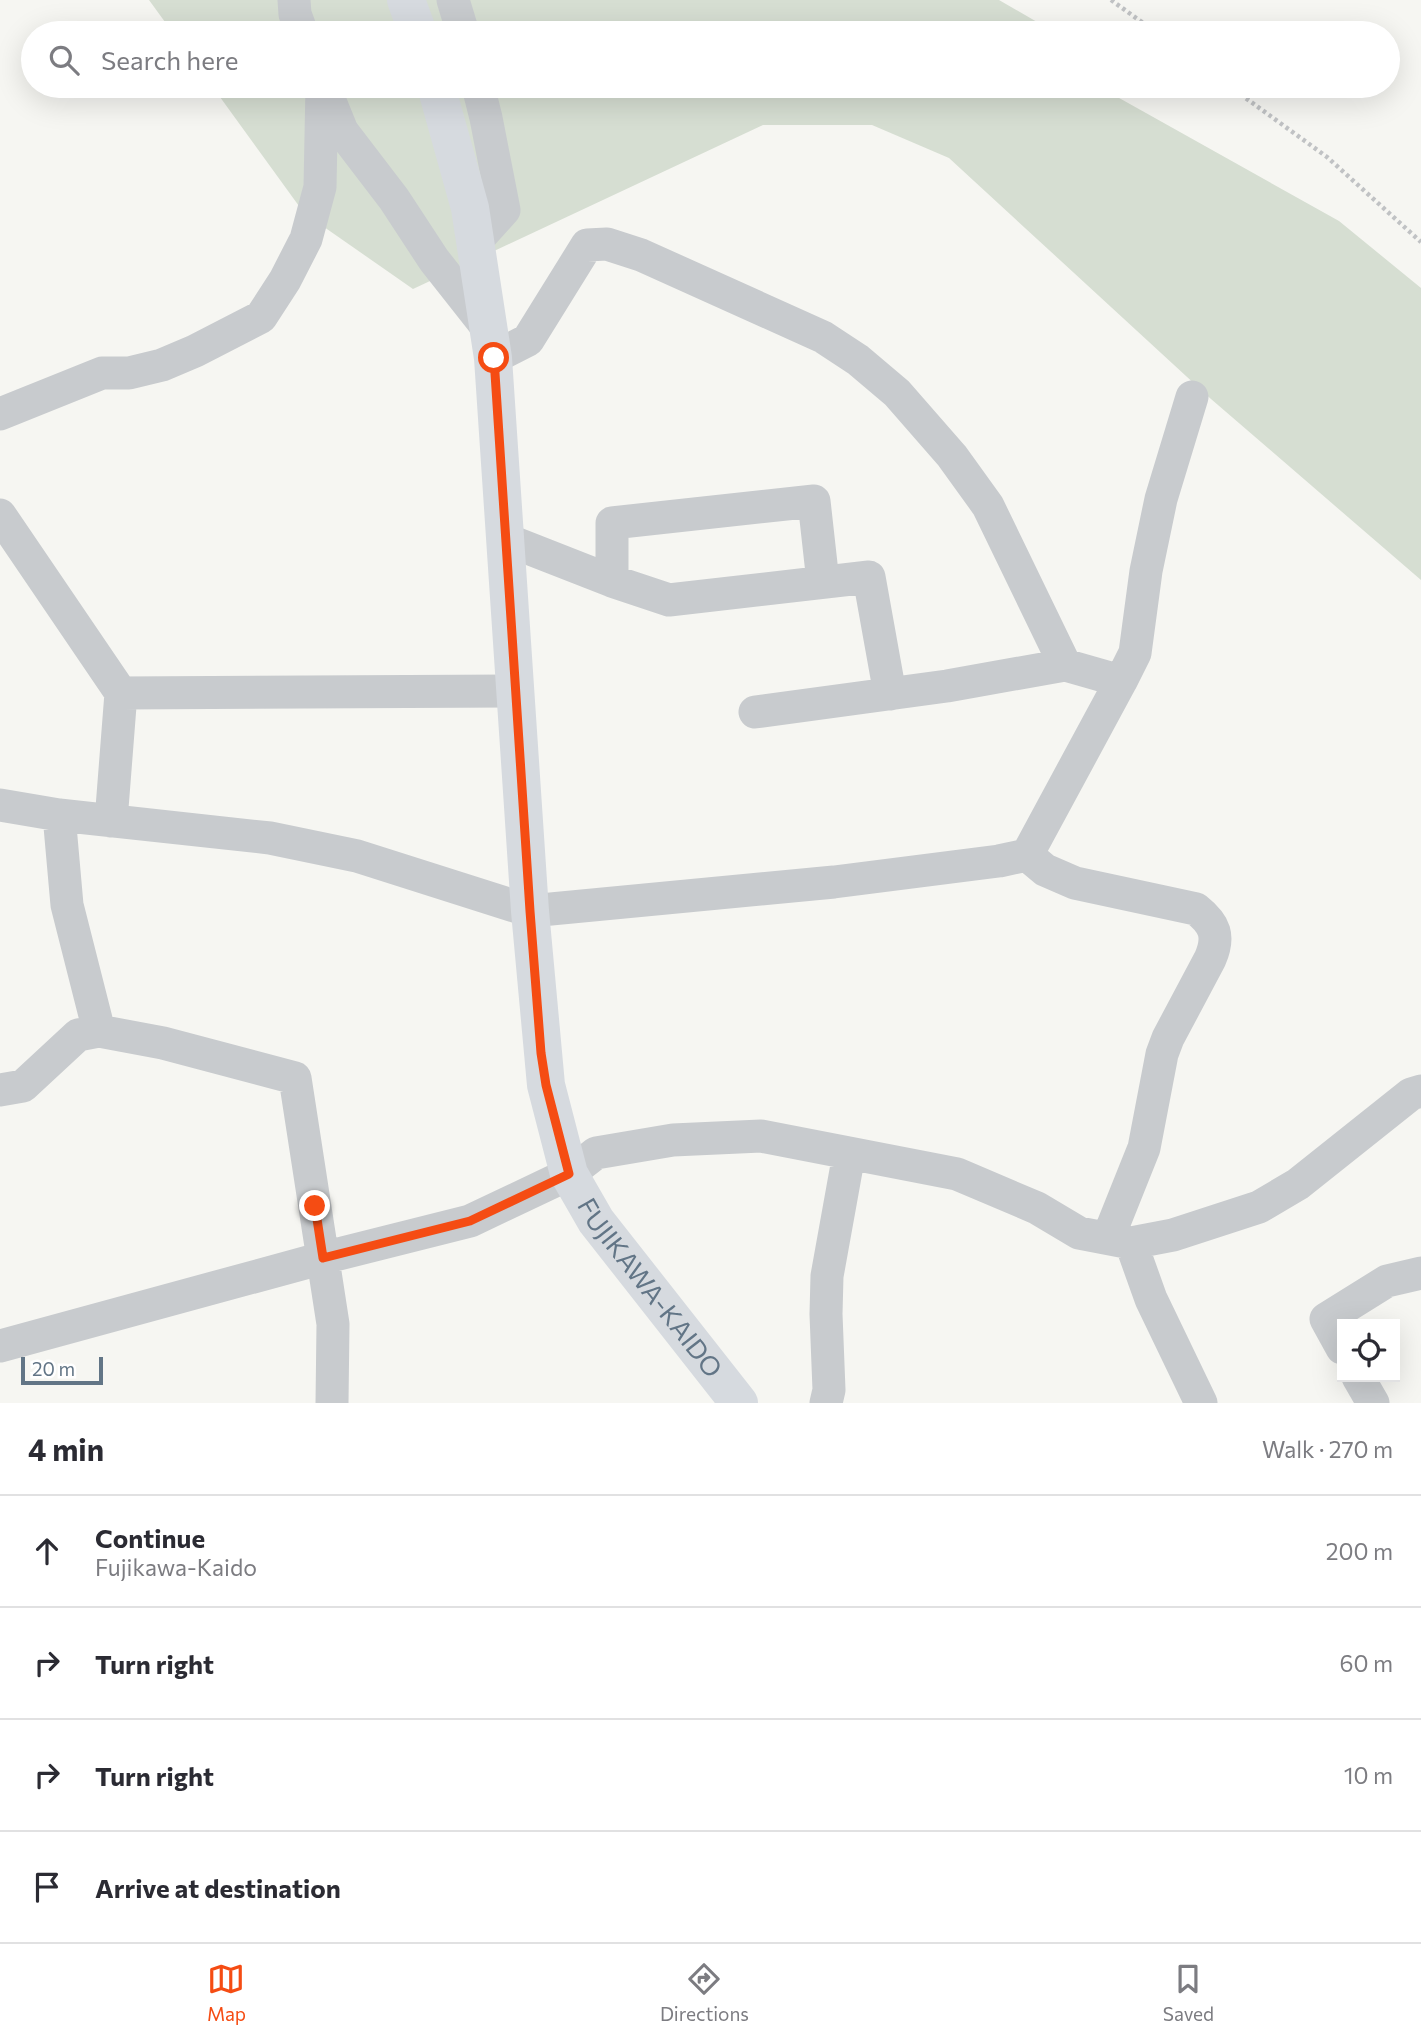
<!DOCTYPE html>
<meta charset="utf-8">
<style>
body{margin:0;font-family:Commissioner,sans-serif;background:#f2f2f3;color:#2b2b33}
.controls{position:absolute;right:21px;bottom:21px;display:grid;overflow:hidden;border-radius:0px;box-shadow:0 7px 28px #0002}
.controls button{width:63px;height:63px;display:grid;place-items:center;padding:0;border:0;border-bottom:2px solid #e1e1e2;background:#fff;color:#2b2b33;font:35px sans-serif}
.scale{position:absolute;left:21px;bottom:18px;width:82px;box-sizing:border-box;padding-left:7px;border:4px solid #627586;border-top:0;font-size:19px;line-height:24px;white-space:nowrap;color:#627586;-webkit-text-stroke:5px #fff;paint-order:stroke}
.stop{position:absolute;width:21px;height:21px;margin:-16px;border:5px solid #f54c13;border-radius:50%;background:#fff}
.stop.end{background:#f54c13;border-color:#fff;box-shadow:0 2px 7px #0008}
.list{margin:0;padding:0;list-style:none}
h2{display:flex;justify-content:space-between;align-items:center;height:91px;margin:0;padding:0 28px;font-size:30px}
h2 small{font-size:23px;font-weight:400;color:#7c7c81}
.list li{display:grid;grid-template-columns:46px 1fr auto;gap:21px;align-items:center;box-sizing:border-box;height:112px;padding:0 28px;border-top:2px solid #e1e1e2}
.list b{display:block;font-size:26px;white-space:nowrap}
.list p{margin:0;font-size:23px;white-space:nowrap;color:#7c7c81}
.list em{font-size:23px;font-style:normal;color:#7c7c81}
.icon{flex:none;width:38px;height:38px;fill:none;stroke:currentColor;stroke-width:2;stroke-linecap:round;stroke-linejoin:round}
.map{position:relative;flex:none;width:1421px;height:1403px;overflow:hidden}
.search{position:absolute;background:#fff;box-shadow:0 7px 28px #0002;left:21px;right:21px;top:21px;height:77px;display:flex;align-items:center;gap:18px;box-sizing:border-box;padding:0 24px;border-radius:38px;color:#7c7c81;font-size:26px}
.sheet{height:539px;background:#fff}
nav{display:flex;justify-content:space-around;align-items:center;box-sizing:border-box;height:98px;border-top:2px solid #e1e1e2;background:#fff;font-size:19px;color:#7c7c81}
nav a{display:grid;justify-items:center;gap:4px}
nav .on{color:#f54c13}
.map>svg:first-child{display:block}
</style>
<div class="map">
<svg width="1421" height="1403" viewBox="0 0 1421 1403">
<rect width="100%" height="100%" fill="#f6f6f2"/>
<path fill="#d6ded2" d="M 149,0 L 999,0 L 1056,33 L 173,33 Z
M 212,86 L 1107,86 L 1112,94 L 1339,221 L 1421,288 L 1421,580 L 1211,399 L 949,158 L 872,125 L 763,125 L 413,289 L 304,213 Z"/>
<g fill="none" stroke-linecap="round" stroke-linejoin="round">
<path stroke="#c0c2c4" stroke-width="4.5" stroke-dasharray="3.5 3.5" stroke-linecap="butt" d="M 1111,0 L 1157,33
M 1229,86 L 1327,157 L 1421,242"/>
<path stroke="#c8cbce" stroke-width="33" d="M 294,0 L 295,14 L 302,33
M 453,0 L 463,33
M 327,94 L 342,131 L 394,199 L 434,260 L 490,331
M 476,241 L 504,210 L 486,118 L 478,86
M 493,358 L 528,340 L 587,245 L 607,244 L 641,255 L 823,337 L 858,360 L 897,393 L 952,456 L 988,506 L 1065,665
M 0,414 L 102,373 L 129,373 L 162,365 L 195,351 L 261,317 L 285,280 L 306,239 L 320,187 L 322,86
M 0,515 L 121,693 L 111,821
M 505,539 L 612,581 L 669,600 L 869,577 L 890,694
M 612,581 L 612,523 L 814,501 L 823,582
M 121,693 L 516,691
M 755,712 L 947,686 L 1065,665 L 1121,681
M 0,805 L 59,815 L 270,838 L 357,856 L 530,911 L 834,882 L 999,861 L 1027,855 L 1121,681 L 1135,653 L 1146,571 L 1161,499 L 1192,397
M 59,815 L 67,905 L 99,1031
M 1027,855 L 1045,870 L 1075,883 L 1196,909 C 1215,924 1220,936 1210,959 L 1168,1038 L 1162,1054 L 1144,1148 L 1108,1238
M 0,1090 L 23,1086 L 78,1035 L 99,1031 L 163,1043 L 295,1078 L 333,1324 L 332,1403
M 1131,1243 L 1151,1299 L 1201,1403
M 0,1346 L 323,1258 L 470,1221 L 569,1174 L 596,1153 L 673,1140 L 761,1136 L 957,1174 L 1037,1208 L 1079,1233 L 1131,1243 L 1173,1235 L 1259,1207 L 1298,1184 L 1411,1094 L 1421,1091
M 1342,1348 L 1326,1319 L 1387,1281 L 1421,1273
M 1358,1377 L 1373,1403
M 826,1403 L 829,1390 L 826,1314 L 827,1276 L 849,1154"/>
<g stroke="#d6dadf" stroke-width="38">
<path d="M 406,0 L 418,33"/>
<path id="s1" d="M 436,86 L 470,208 L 493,358 L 530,911 L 546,1085 L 569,1174 L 596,1221 L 739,1403"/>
</g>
</g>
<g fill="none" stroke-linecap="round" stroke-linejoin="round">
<path stroke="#f54c13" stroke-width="9" d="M 315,1206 L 323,1258 L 470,1221 L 569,1174 L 546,1085 L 541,1053 L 530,911 L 494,358"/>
</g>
<g text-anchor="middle" stroke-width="7" stroke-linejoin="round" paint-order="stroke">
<g font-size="26" fill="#627586" stroke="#fff">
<text dy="9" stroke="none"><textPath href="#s1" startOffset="1239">FUJIKAWA-KAIDO</textPath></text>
</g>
</g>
</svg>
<div class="controls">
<button><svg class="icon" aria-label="locate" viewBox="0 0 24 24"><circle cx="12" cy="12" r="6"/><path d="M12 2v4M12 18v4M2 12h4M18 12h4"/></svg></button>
</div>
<div class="scale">20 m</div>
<div class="stop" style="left:494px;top:358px"></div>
<div class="stop end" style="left:315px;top:1206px"></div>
<div class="search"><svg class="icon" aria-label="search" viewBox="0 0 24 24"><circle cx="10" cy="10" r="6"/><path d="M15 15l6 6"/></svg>Search here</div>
</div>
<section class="sheet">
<h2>4 min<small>Walk · 270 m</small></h2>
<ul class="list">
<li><svg class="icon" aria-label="ahead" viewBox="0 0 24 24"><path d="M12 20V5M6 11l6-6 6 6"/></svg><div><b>Continue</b><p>Fujikawa-Kaido</p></div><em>200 m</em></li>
<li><svg class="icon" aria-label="right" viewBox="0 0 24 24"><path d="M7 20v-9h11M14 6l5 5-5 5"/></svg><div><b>Turn right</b></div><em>60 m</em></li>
<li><svg class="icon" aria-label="right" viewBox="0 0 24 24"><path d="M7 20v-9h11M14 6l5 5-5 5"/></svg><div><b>Turn right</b></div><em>10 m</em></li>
<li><svg class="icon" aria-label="arrive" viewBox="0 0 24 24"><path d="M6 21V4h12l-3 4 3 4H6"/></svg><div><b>Arrive at destination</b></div></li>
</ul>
</section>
<nav>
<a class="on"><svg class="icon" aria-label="map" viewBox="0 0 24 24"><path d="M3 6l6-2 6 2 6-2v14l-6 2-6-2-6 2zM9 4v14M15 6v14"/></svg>Map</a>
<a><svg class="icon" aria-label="directions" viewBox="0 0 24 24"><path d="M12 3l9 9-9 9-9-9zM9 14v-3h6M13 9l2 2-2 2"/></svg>Directions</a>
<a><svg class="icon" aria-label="saved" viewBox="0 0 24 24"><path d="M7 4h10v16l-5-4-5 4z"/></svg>Saved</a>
</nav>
